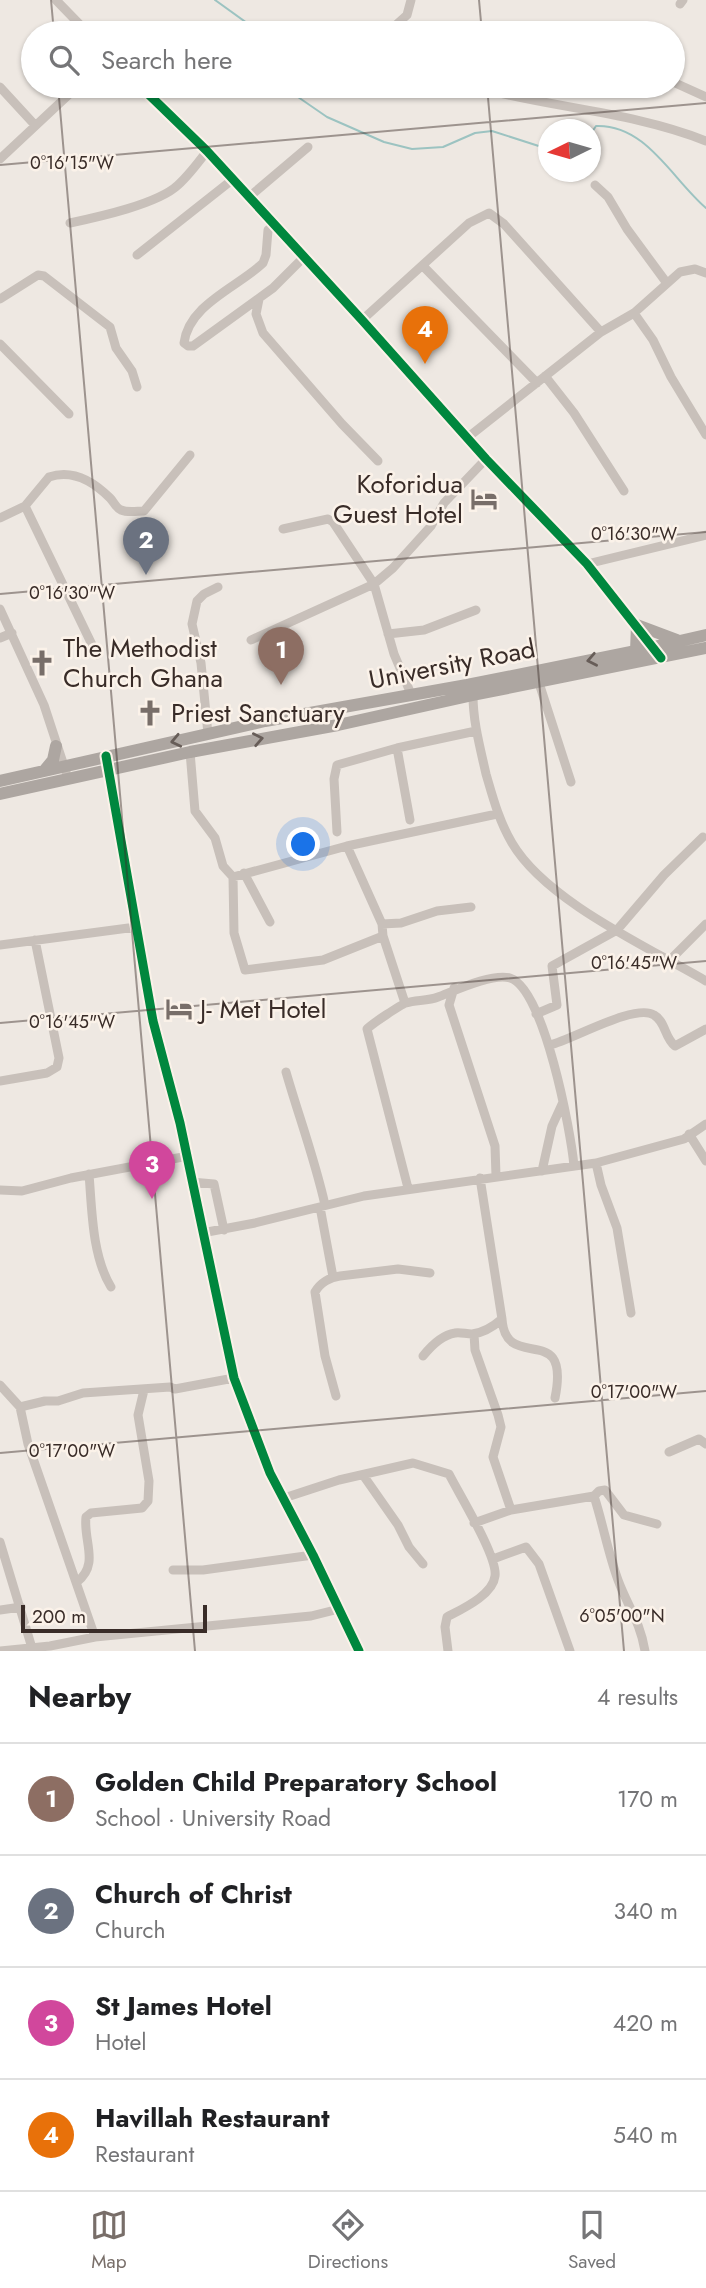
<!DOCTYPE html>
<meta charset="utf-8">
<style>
body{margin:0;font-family:Jost,sans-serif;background:#f2f2f2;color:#202124}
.compass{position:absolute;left:538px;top:119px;width:63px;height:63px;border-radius:50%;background:#fff;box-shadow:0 2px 5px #0004;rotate:265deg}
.scale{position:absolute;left:21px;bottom:18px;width:186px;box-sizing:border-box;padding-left:7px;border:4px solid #392c28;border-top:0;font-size:19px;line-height:24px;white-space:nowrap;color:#392c28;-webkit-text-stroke:5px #fbf2e9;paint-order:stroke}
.you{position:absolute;left:304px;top:845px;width:24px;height:24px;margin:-18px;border:5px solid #fff;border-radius:50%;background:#1a73e8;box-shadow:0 0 0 10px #1a73e833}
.badge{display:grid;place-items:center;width:46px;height:46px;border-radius:50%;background:#786e69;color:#fff;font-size:23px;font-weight:700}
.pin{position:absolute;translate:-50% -58px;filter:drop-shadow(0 2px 4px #0008)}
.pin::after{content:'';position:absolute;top:37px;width:24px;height:21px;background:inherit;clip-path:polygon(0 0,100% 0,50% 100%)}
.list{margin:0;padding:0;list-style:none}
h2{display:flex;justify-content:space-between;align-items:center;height:91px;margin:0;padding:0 28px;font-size:30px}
h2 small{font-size:23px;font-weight:400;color:#757577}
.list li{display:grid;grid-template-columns:46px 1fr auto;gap:21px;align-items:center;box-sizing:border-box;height:112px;padding:0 28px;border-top:2px solid #e0e0e0}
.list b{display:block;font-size:26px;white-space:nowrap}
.list p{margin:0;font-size:23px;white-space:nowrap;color:#757577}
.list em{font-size:23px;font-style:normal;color:#757577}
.icon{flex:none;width:38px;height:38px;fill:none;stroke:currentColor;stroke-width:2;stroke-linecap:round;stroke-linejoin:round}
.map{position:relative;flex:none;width:706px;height:1651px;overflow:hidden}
.search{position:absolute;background:#fff;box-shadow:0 2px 5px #0004;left:21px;right:21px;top:21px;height:77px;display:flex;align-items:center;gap:18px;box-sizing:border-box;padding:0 24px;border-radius:38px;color:#757577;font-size:26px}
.sheet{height:539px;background:#fff}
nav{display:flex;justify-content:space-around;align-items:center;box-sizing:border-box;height:98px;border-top:2px solid #e0e0e0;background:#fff;font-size:19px;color:#757577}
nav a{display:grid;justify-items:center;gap:4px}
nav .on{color:#786e69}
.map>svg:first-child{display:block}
</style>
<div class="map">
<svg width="706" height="1651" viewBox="0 0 706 1651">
<rect width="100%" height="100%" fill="#eee8e2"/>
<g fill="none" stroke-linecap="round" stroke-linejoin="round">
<path stroke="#9cc3c1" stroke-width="2" d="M 215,0 L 261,33
M 282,86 L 327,117 L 384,142 L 412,149 L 443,147 L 475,133 L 492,131 L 548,149
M 590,135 L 596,126 C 646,124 672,179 706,208"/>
<path stroke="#c8c0ba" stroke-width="9" d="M 56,0 L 88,33
M 680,4 L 683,0
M 387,33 L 407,15 L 411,0
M 673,82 L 706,97
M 140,86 L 207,151 L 362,320 L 486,459 L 587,564 L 656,651
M 471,86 C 549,108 631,111 706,141
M 0,87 L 34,124
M 330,87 L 332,86
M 0,159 L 78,86
M 595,185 L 608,197 L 627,229 L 666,282
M 249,197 L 308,147
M 70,223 C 98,217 158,204 178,185 C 189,175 198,163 207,151
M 275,225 L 268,230 L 266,255 L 263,263 C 238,287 189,304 184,343 L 188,346 L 193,346 L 273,288 L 304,257
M 137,255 L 232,180
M 423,266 L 537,383
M 0,299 L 38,275 L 44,276 L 110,327 L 116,348 L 132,371 L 137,387
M 259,299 L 256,314 L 263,333 L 342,424 L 378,461
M 634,313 L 653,340 L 671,377 L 706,435
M 362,320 L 469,223 L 489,213 L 504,224 L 601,332
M 0,344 L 69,414
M 545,376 L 574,413 L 624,491
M 467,438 L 601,332 L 634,313 L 680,272 L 695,269 L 706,273
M 25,506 L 49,477 C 72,469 93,481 110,498 C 114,502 116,508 121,510 C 128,513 137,511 144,511 L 190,455
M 0,518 L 25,506 L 97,655
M 283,529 L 328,519 L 333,522 L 374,584 L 394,654 L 411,694
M 587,564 L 706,535
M 0,609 L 44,705 L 66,772
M 388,634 L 424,630 L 476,610
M 0,638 L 12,633
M 251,640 L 374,584 L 393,568 L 431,526 L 444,503 L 486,459
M 539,683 L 571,782
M 470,690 L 473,695 C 473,722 480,747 486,774 C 493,798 499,821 512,843 C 546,901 648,947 706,981
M 208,734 L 201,663 L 192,624 L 197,601 L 204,594 L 218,587
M 397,748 L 410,820
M 190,752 L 195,811 L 215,838 L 223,866 L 233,877 L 347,846 L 382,924 L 383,936 L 405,1003
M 108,766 L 153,1021 L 180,1123 L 234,1378 L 270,1473 L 313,1555 L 359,1651
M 337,832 L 334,779 L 337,765 L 397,748 L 476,731
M 347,846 L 497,814
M 244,873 L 270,922
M 233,877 L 234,933 L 245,970 L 323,960 L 383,936
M 382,924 L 401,923 L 437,911 L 471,907
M 0,945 L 136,927
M 670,960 L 706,924
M 454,988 L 449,1005 L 495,1146 L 496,1176
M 536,1014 L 557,1005 L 552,966 L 617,930 L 664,875 L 703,837
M 550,1045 C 572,1040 635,1003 654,1015 C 666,1022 664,1037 675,1046 L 706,1029
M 286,1072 C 299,1117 315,1160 325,1205
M 0,1081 L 47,1073 L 57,1067 L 59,1058 L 35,940
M 689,1134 L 706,1161
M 596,1163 L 601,1185 L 617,1228 L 631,1313
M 542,1171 L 552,1126 L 563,1102
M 89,1174 C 92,1210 92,1256 111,1287
M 191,1182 L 214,1184 L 224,1230
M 408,1188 L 367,1029 C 370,1025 402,1004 406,1003 C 416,1000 428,1001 438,997 C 454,991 492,973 510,978 C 544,988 571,1132 574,1166
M 0,1190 L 22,1191 L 71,1178 L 188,1156
M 320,1207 L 333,1277
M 202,1233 L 255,1223 L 364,1196 L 596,1163 L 684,1139 L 706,1124
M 502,1319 C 506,1375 571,1318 555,1398
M 474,1334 L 475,1350 L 498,1415 L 501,1427 L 493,1457 L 511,1510
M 423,1356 C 431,1346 442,1335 455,1333 C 460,1332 466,1334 472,1334 C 483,1333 494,1326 502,1319 L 480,1178
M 0,1385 L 20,1407
M 336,1396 L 325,1356 L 315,1292 C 320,1283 330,1277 340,1276 L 398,1269 L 430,1273
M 669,1452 L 699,1439 L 706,1444
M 363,1475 L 398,1525 L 409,1547 L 423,1564
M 594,1496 C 603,1524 608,1553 618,1580 C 628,1607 640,1621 645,1651
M 284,1498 L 339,1480 L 413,1463 L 449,1474 C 459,1494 498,1557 495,1576 C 493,1595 462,1609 447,1617 L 445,1627 L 448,1651
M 474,1523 L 511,1510 L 594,1496 L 599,1491 L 605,1490 L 624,1515 L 657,1524
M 0,1542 L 32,1648
M 493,1559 L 526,1547 L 539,1564 L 570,1651
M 173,1570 L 203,1570 L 313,1555
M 77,1582 C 100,1564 83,1541 86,1517 L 91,1513 L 142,1508 L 148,1501 L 149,1481 L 138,1415 L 144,1390
M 0,1610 L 21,1607
M 95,1637 L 28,1444 L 20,1407 L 45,1401 L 58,1401 L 83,1393 L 170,1387 L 175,1389 L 234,1378
M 0,1651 L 50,1646 L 95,1637 L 311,1616 L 339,1609"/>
<path stroke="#ada6a1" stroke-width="12" d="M 636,651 L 637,625 L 677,640
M 44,771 L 53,760 L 56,746
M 0,781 L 265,721 L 467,685 L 636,651 L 706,635
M 0,794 L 190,752 L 338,725 L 473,695 L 706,648"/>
<g stroke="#fbf2e9" stroke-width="13">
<path id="cycleway" d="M 140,86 L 207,151 L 362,320 L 486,459 L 587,564 L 661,658
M 106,756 L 153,1021 L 180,1123 L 234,1378 L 270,1473 L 313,1555 L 359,1651"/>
</g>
<use href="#cycleway" stroke="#00873e" stroke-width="9"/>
</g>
<defs><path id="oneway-chevron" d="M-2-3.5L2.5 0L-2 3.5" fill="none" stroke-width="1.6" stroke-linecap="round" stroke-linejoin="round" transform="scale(1.75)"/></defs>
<g stroke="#675d58">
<use href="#oneway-chevron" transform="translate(592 660) rotate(169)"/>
<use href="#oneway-chevron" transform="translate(258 739) rotate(-11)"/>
<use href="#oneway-chevron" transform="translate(176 741) rotate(168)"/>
</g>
<path fill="none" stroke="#392c28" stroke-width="2" stroke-opacity="0.45" d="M 51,0 L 54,33M 479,0 L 482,33M 58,86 L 195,1651M 487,86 L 624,1651M 0,165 L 706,103M 0,594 L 706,532M 0,1023 L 706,961M 0,1453 L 706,1391"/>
<defs>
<g id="hotel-bare" transform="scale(2.1)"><path d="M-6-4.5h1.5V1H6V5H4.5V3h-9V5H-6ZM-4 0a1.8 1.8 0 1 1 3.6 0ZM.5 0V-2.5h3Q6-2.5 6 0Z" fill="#786e69" stroke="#fbf2e9" stroke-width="2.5" paint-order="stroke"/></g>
<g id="church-bare" transform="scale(2.1)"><path d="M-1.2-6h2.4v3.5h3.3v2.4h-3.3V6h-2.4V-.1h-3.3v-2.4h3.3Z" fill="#786e69" stroke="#fbf2e9" stroke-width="2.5" paint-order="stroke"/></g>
</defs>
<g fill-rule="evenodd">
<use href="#hotel-bare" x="484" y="499"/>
<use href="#church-bare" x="42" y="663"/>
<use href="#church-bare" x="150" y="713"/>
<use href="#hotel-bare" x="179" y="1009"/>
</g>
<g text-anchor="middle" stroke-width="5" stroke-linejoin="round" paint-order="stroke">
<g font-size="26" fill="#392c28" stroke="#fbf2e9" text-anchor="start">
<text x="463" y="493" text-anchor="end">Koforidua<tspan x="463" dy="30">Guest Hotel</tspan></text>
<text x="63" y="657">The Methodist<tspan x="63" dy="30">Church Ghana</tspan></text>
<text x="171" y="722">Priest Sanctuary</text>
<text x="200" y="1018">J- Met Hotel</text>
</g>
<g font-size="26" fill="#392c28" stroke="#fbf2e9">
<text transform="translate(452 664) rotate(-11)" y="9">University Road</text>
</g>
</g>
<g font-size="18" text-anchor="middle" fill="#392c28" stroke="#fbf2e9" stroke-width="5" stroke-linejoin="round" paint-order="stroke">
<text x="72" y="169">0°16'15"W</text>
<text x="634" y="540">0°16'30"W</text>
<text x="72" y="599">0°16'30"W</text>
<text x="634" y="969">0°16'45"W</text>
<text x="72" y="1028">0°16'45"W</text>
<text x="634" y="1398">0°17'00"W</text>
<text x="72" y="1457">0°17'00"W</text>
<text x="622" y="1622">6°05'00"N</text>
</g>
</svg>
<svg class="compass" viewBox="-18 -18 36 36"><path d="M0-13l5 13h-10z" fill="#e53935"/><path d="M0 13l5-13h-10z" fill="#757577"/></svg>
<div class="scale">200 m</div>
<div class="you"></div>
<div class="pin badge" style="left:281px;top:685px;background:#8d6e63">1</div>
<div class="pin badge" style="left:146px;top:575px;background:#6b7280">2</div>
<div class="pin badge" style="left:152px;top:1199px;background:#d1479c">3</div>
<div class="pin badge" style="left:425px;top:364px;background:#e8710a">4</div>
<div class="search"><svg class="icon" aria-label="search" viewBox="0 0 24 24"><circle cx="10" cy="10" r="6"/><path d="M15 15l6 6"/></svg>Search here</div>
</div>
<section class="sheet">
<h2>Nearby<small>4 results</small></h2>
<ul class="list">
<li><span class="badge" style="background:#8d6e63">1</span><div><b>Golden Child Preparatory School</b><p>School · University Road</p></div><em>170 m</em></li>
<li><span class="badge" style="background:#6b7280">2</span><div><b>Church of Christ</b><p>Church</p></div><em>340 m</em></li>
<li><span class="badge" style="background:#d1479c">3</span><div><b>St James Hotel</b><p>Hotel</p></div><em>420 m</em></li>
<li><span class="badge" style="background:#e8710a">4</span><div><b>Havillah Restaurant</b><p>Restaurant</p></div><em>540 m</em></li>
</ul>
</section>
<nav>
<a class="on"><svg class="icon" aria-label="map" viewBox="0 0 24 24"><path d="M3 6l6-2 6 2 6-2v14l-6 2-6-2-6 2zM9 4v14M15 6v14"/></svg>Map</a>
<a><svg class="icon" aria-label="directions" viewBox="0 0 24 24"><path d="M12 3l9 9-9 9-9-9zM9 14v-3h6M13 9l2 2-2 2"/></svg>Directions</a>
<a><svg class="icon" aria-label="saved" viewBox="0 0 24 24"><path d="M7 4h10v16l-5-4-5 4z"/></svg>Saved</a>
</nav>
